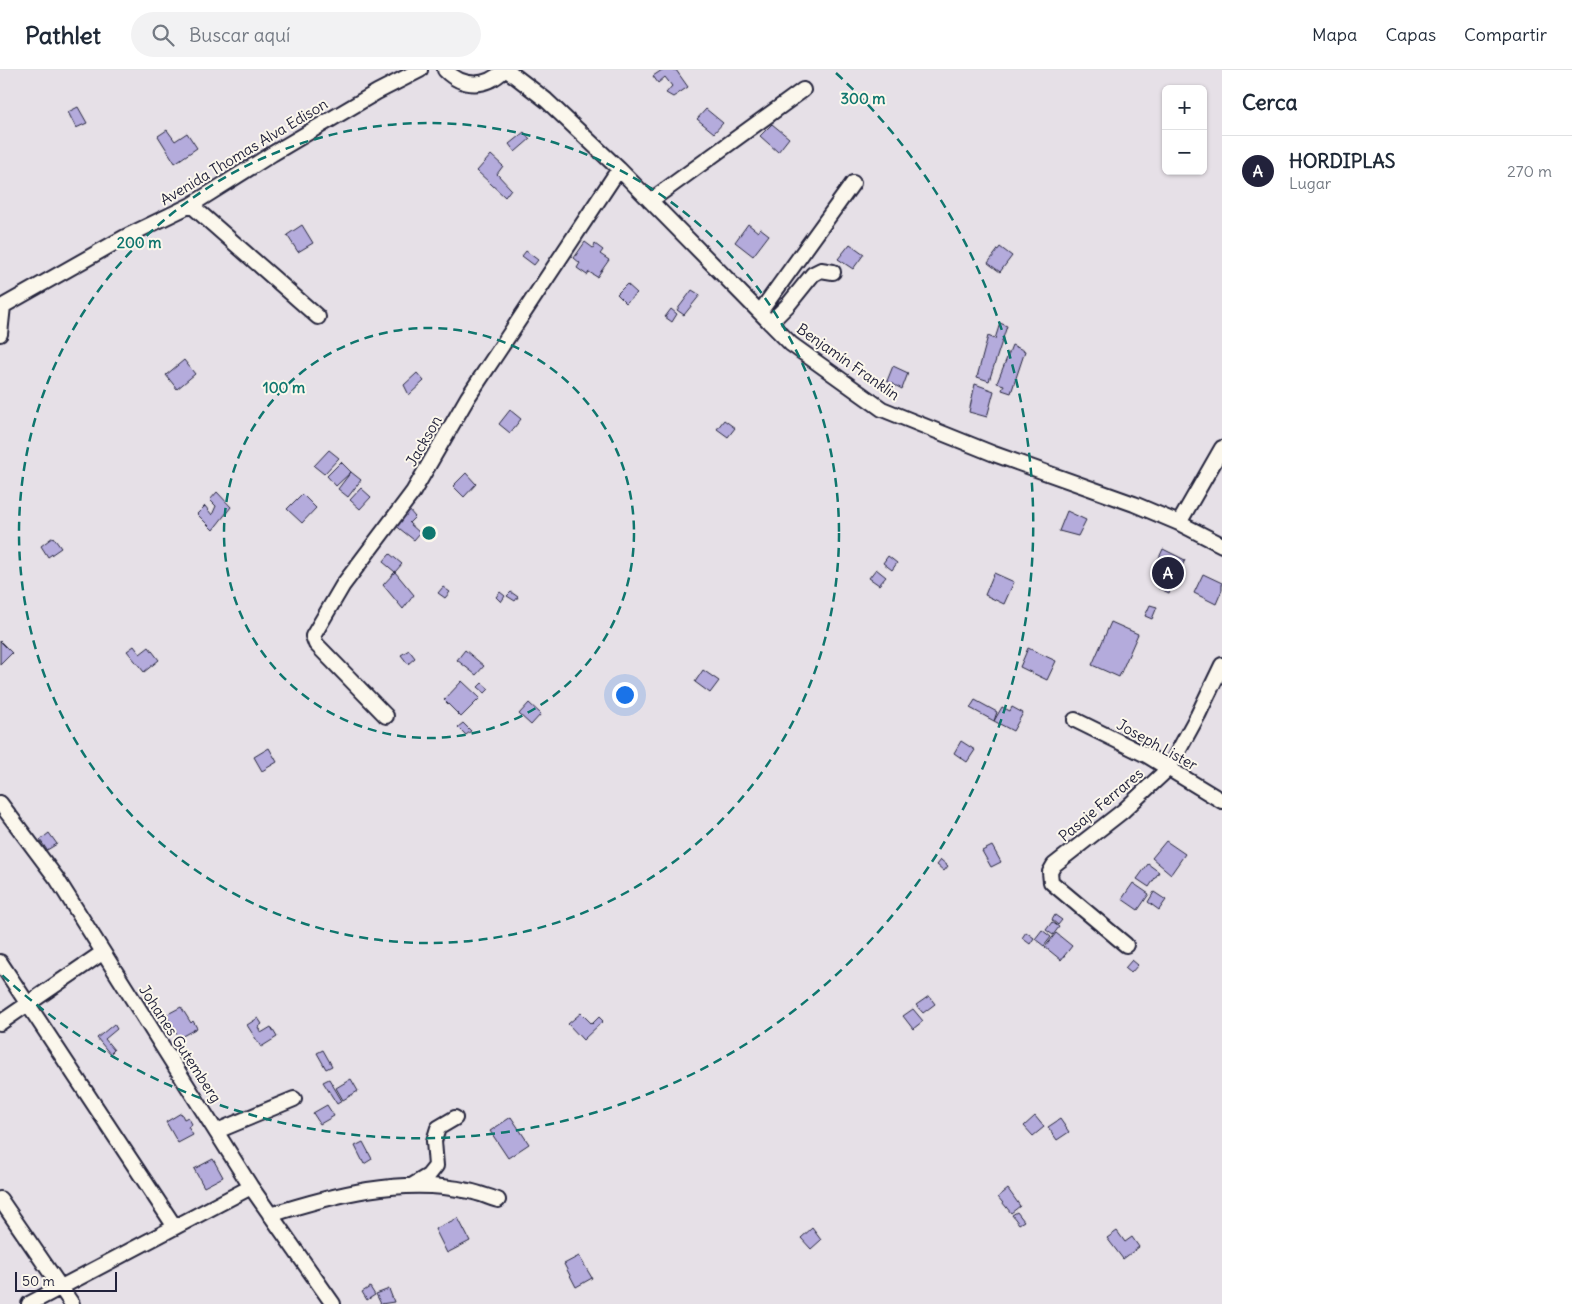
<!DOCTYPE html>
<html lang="es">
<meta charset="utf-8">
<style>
body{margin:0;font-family:Delius,sans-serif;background:#f2f2f3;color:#1f2937}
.controls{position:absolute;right:15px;top:15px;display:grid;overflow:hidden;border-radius:8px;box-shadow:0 1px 4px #0004}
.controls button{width:45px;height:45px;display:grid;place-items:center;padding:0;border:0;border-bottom:1px solid #e0e1e3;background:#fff;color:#1f2937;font:25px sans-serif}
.scale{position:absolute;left:15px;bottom:12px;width:102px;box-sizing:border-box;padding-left:5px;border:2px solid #22223b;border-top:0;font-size:14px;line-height:18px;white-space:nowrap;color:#22223b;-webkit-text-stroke:4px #fbf7ec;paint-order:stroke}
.you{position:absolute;left:624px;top:624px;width:18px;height:18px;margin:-12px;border:4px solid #fff;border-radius:50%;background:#1a73e8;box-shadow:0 0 0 8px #1a73e833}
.badge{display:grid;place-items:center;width:32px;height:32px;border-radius:50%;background:#22223b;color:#fff;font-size:16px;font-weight:700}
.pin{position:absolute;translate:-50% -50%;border:2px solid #fff;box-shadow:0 1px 5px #0006}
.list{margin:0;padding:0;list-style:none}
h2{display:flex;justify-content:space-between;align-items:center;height:65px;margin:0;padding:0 20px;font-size:21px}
h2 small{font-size:16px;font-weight:400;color:#747a83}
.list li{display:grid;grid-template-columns:32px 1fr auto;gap:15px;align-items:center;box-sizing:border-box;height:70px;padding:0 20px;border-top:1px solid #e0e1e3}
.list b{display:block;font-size:19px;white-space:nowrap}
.list p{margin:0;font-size:16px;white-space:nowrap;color:#747a83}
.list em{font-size:16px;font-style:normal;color:#747a83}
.icon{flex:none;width:28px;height:28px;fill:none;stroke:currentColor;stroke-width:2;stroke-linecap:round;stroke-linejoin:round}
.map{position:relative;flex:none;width:1222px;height:1234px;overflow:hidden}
header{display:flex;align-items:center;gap:30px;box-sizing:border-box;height:70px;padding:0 25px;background:#fff;border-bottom:1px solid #e0e1e3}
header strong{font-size:24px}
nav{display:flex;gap:28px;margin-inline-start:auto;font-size:18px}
.search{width:350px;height:45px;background:#f2f2f3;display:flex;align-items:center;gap:12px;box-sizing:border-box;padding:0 18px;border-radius:28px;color:#747a83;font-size:19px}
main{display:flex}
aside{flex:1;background:#fff}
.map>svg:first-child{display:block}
</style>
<header>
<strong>Pathlet</strong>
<div class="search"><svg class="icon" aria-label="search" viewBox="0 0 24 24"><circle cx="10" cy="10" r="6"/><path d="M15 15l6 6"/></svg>Buscar aquí</div>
<nav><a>Mapa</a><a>Capas</a><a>Compartir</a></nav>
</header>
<main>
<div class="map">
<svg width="1222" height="1234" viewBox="0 0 1222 1234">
<rect width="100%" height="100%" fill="#e6e0e7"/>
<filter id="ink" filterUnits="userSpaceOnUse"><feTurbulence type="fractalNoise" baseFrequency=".02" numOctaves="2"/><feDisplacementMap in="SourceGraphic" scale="10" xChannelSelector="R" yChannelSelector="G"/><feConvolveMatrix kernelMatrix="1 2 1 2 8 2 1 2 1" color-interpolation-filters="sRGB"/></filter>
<g filter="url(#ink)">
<path fill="#b4abdc" stroke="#22223b" d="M 662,0 L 676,0 L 688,17 L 673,27 L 666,23 L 672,16 L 665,7 L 658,13 L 653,6 Z
M 78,37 L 87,53 L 76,58 L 68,42 Z
M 706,39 L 723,53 L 714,63 L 697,49 Z
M 772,54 L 789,68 L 778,82 L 760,66 Z
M 167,60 L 175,71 L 187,63 L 197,78 L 175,93 L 158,66 Z
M 524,62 L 530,69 L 515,82 L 509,74 Z
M 491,85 L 503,96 L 497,104 L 511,119 L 505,127 L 477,101 Z
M 748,154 L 758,162 L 760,158 L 769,165 L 753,186 L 735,172 Z
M 302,155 L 313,173 L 298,182 L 287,165 Z
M 585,172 L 593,178 L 595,174 L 603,180 L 600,184 L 609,190 L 597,207 L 589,202 L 587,205 L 577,198 L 580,193 L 574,188 Z
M 850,174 L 864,184 L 853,199 L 838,189 Z
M 1000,177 L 1012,186 L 1000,202 L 988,193 Z
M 526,181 L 538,190 L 534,195 L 522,186 Z
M 627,214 L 637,223 L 626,233 L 617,224 Z
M 692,220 L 700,225 L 684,245 L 677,240 Z
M 671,239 L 677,244 L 672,252 L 665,247 Z
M 1000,253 L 1007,256 L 989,311 L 977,307 L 988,266 L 995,269 Z
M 1012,275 L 1025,281 L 1011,323 L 1002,320 L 1004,315 L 997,313 Z
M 184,290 L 195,304 L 177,319 L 166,305 Z
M 893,296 L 908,303 L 902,319 L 887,311 Z
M 417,303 L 424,311 L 409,325 L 404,315 Z
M 975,314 L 994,321 L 987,347 L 969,342 Z
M 510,340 L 521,349 L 510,363 L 499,354 Z
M 724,350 L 735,358 L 728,367 L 717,359 Z
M 329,380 L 339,388 L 324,404 L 314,396 Z
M 341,392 L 351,402 L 336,416 L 327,406 Z
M 351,402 L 361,410 L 348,427 L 338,419 Z
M 466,403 L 476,414 L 464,427 L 453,416 Z
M 361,418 L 371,427 L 360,439 L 350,430 Z
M 217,422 L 231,437 L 213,460 L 197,444 L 205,436 L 212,445 L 216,436 L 210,430 Z
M 302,424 L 316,438 L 302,453 L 287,439 Z
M 409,440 L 415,447 L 409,453 L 420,463 L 414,470 L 395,455 Z
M 1067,441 L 1086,450 L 1078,466 L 1059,461 Z
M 53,467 L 61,478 L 48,487 L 41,476 Z
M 1163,479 L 1185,490 L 1169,523 L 1158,518 L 1164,506 L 1153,501 Z
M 390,484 L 402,494 L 395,502 L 383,492 Z
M 888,486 L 897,493 L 892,500 L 883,493 Z
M 876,499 L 886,507 L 879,515 L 869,508 Z
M 395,502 L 414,525 L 403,539 L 383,515 Z
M 994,503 L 1014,512 L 1004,534 L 985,525 Z
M 1203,504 L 1222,513 L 1222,520 L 1216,534 L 1194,523 Z
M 443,517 L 450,522 L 445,528 L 438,523 Z
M 500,522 L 505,526 L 501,532 L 496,527 Z
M 511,522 L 518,527 L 515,531 L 507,526 Z
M 1150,535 L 1157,537 L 1152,549 L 1145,546 Z
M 1111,552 L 1138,564 L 1119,607 L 1092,595 Z
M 0,571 L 12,583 L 0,595 Z
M 134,576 L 140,584 L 149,577 L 159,590 L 144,602 L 127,581 Z
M 1028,578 L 1056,591 L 1047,610 L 1020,597 Z
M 409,580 L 415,588 L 408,594 L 401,585 Z
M 465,580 L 484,596 L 476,605 L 457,590 Z
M 703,600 L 719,611 L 710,623 L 695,612 Z
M 462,611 L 480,628 L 461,647 L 444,630 Z
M 482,613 L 489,619 L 485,623 L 478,617 Z
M 975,630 L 997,642 L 994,651 L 970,638 Z
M 529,633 L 541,644 L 531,655 L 519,644 Z
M 1002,637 L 1010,641 L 1012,637 L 1023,643 L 1013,661 L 994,651 Z
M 463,653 L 471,661 L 466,665 L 458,657 Z
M 961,671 L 975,680 L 967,692 L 954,683 Z
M 269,678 L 277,692 L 262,701 L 254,687 Z
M 49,763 L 57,774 L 47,780 L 40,770 Z
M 1166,771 L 1185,784 L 1171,804 L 1152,788 Z
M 992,776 L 1001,792 L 991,797 L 982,781 Z
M 941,790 L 948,796 L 944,801 L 937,795 Z
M 1148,794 L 1159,802 L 1149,817 L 1137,809 Z
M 1133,813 L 1149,824 L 1138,840 L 1122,829 Z
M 1154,822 L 1166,830 L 1159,840 L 1148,832 Z
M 1055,845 L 1062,850 L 1058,855 L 1052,850 Z
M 1052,852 L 1059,857 L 1053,865 L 1046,860 Z
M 1042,860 L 1051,867 L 1044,876 L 1035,869 Z
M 1026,862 L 1034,868 L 1030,874 L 1022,868 Z
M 1056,863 L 1072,876 L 1061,890 L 1045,877 Z
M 1132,890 L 1138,895 L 1131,903 L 1125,898 Z
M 929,926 L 935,934 L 923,943 L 916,935 Z
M 181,937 L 191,953 L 193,951 L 197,958 L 179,968 L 166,945 Z
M 913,939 L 923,951 L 913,959 L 903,946 Z
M 581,943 L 592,954 L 599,947 L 603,951 L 583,970 L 568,954 Z
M 258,948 L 262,954 L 258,957 L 261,963 L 271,957 L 277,967 L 261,977 L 247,955 Z
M 114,954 L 117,959 L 105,969 L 114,980 L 110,984 L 97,968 Z
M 323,980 L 332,996 L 326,999 L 317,983 Z
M 329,1009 L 342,1031 L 337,1034 L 323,1012 Z
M 351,1009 L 358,1021 L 343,1030 L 336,1018 Z
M 327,1035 L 334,1046 L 320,1054 L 313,1043 Z
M 181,1043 L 184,1049 L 188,1047 L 192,1054 L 188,1057 L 193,1065 L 178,1073 L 166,1052 Z
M 1035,1046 L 1044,1057 L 1033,1066 L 1024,1056 Z
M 511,1047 L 529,1074 L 508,1088 L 490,1061 Z
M 1060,1049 L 1069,1062 L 1057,1070 L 1048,1057 Z
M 363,1072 L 372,1089 L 364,1094 L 355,1076 Z
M 213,1089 L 223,1107 L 204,1117 L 194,1099 Z
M 1008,1119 L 1020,1136 L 1011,1143 L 998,1127 Z
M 1017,1142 L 1024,1151 L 1019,1154 L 1012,1145 Z
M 458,1148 L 470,1171 L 447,1183 L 435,1159 Z
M 812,1158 L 821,1170 L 811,1179 L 801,1168 Z
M 1117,1161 L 1125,1172 L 1132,1167 L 1139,1177 L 1123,1189 L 1107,1168 Z
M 579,1186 L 592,1208 L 576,1217 L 564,1194 Z
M 370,1217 L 375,1225 L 367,1230 L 362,1222 Z
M 389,1219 L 394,1232 L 381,1234 L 376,1224 Z"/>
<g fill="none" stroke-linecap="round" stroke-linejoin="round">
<g stroke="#22223b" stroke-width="18">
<path id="minor" d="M 445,0 C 463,18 486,18 504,0
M 507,0 L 546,30 L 619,99 L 791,274 L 882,339 L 994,384 L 1134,434 L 1179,453 L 1222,475
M 650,131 L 803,20
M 191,135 L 318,247
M 760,242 L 853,113
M 770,253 L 788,235 L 813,204 L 821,200 L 833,202
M 0,264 L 3,236 L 125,167 L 191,135 L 272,84 L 377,22 L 420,0
M 1179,453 L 1222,378
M 386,646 L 316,574 L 313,566 L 343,515 L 413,422 L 468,327 L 619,99
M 1075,650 L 1148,686 L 1222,731
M 0,733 L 57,809 L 251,1117 L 333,1234
M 1126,875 L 1051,812 L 1050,802 L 1054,795 L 1123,741 L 1169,698 L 1198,645 L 1222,595
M 0,892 L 175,1157
M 0,953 L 102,883
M 217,1061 L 294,1029
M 413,1115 L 428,1106 L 436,1096 L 434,1071 L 438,1058 L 455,1048
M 0,1129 L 72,1234
M 270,1145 C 333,1125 402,1106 469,1121 C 479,1123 488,1127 498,1130
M 29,1234 L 251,1117"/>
</g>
<use href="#minor" stroke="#fbf7ec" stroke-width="14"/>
</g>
</g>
<g fill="none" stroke="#0f766e" stroke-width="2.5" stroke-dasharray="9 6">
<circle cx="429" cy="463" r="205"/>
<circle cx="429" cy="463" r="410"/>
<path d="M836 3A614 614 0 1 1 2 905"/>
</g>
<g text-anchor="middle" stroke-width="4" stroke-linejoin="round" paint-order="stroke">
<g font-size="15" fill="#22223b" stroke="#fbf7ec">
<text transform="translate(244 82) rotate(-31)" y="5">Avenida Thomas Alva Edison</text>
<text transform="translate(848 292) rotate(35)" y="5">Benjamín Franklin</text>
<text transform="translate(424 371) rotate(-60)" y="5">Jackson</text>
<text transform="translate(1157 675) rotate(29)" y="5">Joseph Lister</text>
<text transform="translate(1101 735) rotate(-40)" y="5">Pasaje Ferrares</text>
<text transform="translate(180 974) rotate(57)" y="5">Johanes Gutemberg</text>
</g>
</g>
<circle cx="429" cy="463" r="8" fill="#0f766e" stroke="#fbf7ec" stroke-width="2.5"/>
<g font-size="15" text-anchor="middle" font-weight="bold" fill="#0f766e" stroke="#fbf7ec" stroke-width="4" stroke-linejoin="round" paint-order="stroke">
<text x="863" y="34">300 m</text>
<text x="139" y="178">200 m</text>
<text x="284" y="323">100 m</text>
</g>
</svg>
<div class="controls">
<button>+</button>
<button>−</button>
</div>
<div class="scale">50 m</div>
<div class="you"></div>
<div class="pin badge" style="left:1168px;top:503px">A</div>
</div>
<aside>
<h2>Cerca<small></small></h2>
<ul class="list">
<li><span class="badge">A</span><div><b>HORDIPLAS</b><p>Lugar</p></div><em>270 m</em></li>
</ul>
</aside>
</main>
